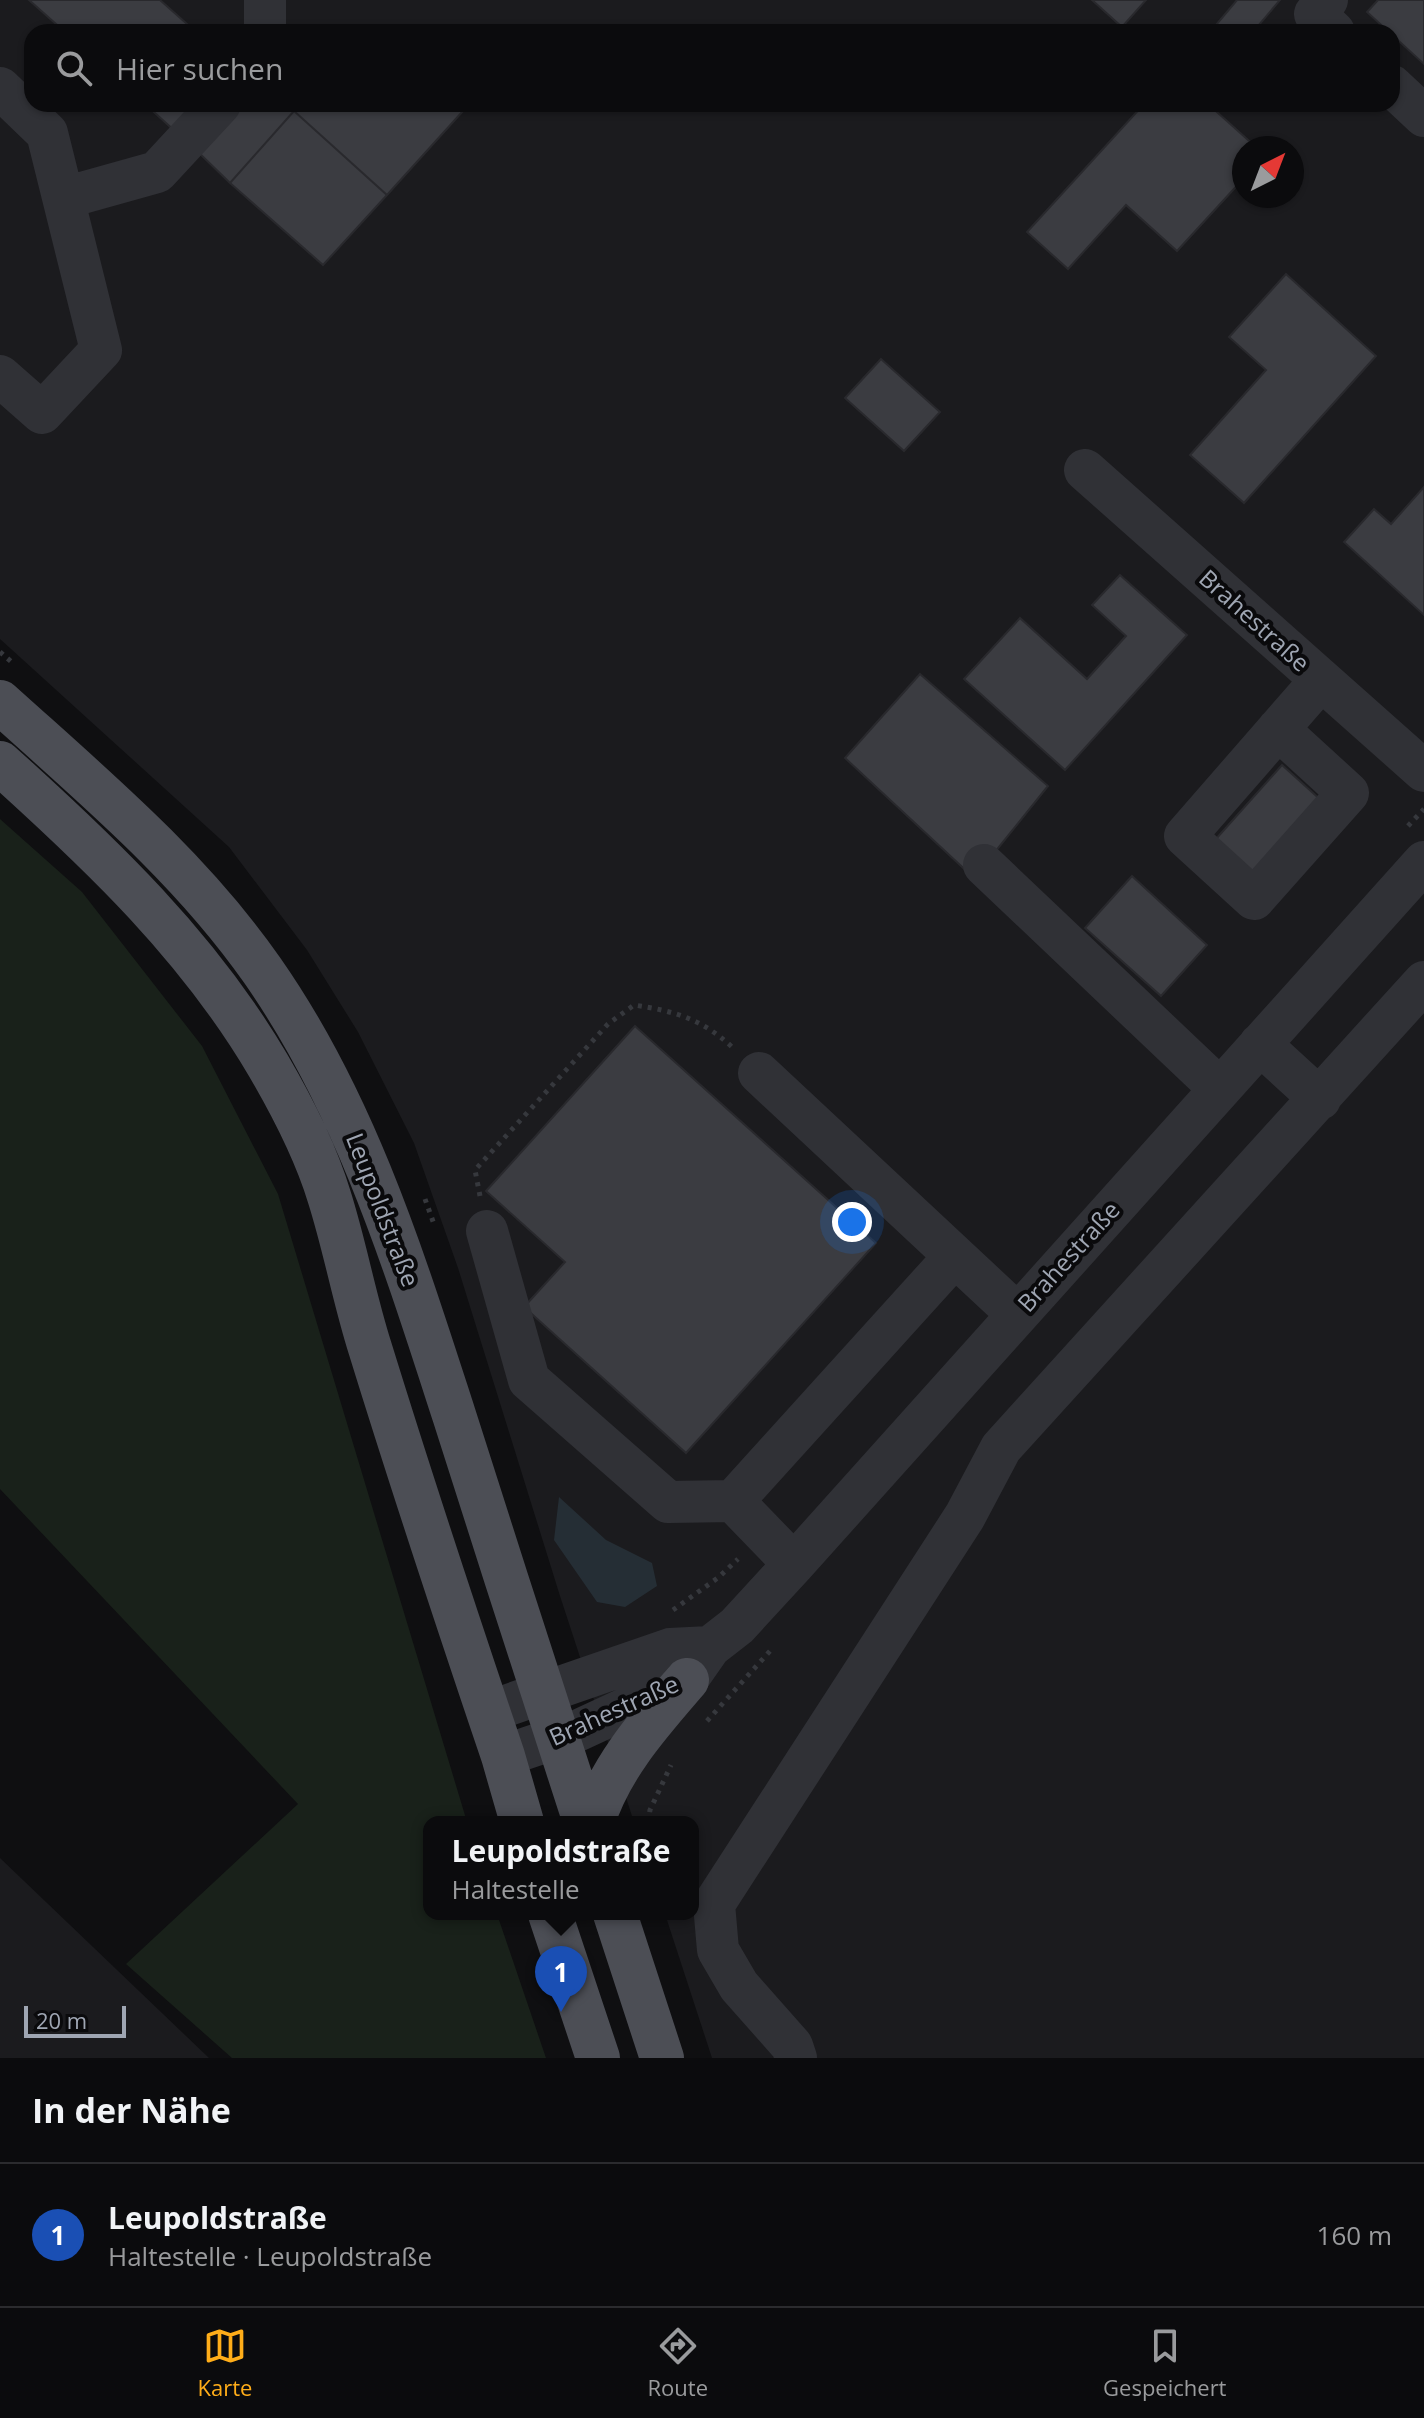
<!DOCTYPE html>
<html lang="de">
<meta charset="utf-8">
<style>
body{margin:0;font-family:"Open Sans",sans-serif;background:#19191b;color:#f1f3f6}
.compass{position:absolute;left:1232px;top:136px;width:72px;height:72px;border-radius:50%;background:#0b0b0d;box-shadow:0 2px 6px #0004;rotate:42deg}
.scale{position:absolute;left:24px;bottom:20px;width:102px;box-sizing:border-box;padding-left:8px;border:4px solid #9fa6b3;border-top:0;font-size:22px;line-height:28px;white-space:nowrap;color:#9fa6b3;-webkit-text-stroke:6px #0a0a0c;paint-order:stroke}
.you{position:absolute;left:852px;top:1222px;width:28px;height:28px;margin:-20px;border:6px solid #fff;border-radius:50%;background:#1a73e8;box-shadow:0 0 0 12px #1a73e833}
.badge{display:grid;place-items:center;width:52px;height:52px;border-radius:50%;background:#ffad19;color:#fff;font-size:26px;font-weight:700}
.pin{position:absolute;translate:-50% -66px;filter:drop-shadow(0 2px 4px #0008)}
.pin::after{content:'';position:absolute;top:42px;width:28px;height:24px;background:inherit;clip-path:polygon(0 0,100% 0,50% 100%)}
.popup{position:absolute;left:423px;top:1816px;width:276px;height:104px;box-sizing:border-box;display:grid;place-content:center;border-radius:16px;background:#0b0b0d;filter:drop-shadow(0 2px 6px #0005);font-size:26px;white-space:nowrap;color:#9a9b9d}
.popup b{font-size:30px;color:#f1f3f6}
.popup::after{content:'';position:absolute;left:50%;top:100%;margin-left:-16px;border:16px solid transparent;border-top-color:#0b0b0d}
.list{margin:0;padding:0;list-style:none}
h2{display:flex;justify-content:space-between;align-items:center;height:104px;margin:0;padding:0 32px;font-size:34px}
h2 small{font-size:26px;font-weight:400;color:#9a9b9d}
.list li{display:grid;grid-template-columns:52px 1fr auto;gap:24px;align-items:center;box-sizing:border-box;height:144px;padding:0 32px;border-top:2px solid #2b2b2e}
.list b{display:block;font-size:30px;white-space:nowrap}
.list p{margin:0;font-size:26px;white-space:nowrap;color:#9a9b9d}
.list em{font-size:26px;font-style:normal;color:#9a9b9d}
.icon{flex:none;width:44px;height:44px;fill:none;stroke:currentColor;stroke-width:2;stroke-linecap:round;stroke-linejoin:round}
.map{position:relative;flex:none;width:1424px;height:2058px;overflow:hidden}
.search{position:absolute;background:#0b0b0d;box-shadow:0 2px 6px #0004;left:24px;right:24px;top:24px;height:88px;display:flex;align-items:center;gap:20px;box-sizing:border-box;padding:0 28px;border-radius:24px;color:#9a9b9d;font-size:30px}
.sheet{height:248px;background:#0b0b0d}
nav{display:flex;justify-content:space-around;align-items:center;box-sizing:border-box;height:112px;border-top:2px solid #2b2b2e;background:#0b0b0d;font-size:22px;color:#9a9b9d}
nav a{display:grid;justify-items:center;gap:4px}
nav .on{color:#ffad19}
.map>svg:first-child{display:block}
</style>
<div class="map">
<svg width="1424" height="2058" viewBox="0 0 1424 2058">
<rect width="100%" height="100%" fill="#0f0f11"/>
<path fill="#1b1b1e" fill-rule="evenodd" d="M 0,0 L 1424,0 L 1424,2058 L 712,2058 L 665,1914 L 693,1914 L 693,1822 L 634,1822 L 560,1596 L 458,1268 L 414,1143 L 358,1032 L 307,950 L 229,847 L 0,639 ZM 32,32 L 1392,32 L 1392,104 L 32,104 ZM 1244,148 L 1292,148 L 1292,196 L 1244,196 Z
M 0,1858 L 209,2058 L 0,2058 Z"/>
<path fill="#19211a" d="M 0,819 L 82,892 L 202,1046 L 278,1194 L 467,1822 L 429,1822 L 429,1914 L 497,1914 L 546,2058 L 232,2058 L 126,1964 L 298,1804 L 0,1489 Z"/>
<path fill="#252e35" d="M 559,1497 L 606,1540 L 652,1563 L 657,1586 L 625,1607 L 597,1602 L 554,1540 Z"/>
<path fill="#3b3c41" stroke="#29292d" stroke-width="2" d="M 29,0 L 160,0 L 196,32 L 65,32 Z
M 1092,0 L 1146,0 L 1122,27 Z
M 1237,0 L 1280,0 L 1253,32 L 1210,32 Z
M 1378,0 L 1424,0 L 1424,64 L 1367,12 Z
M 145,104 L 201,104 L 176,132 Z
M 239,104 L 286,104 L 294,111 L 230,183 L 196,150 Z
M 300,104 L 455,104 L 463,111 L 387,195 L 294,111 Z
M 1144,104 L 1208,104 L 1257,148 L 1244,148 L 1244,178 L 1177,251 L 1126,205 L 1068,269 L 1027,232 Z
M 294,111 L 387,195 L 323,265 L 230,183 Z
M 1286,274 L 1376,356 L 1244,503 L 1190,455 L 1266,370 L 1229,337 Z
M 881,359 L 940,412 L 904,451 L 845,398 Z
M 1424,487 L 1424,615 L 1344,542 L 1374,509 L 1391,524 Z
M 1120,575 L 1187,635 L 1065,770 L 964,679 L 1020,618 L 1087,679 L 1126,636 L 1092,605 Z
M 920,674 L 1048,786 L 974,878 L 845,758 Z
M 1282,765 L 1323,802 L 1255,877 L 1215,840 Z
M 1132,876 L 1207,945 L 1161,996 L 1085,928 Z
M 635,1026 L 876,1243 L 686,1453 L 524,1307 L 565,1262 L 486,1191 Z"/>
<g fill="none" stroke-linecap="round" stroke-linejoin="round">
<path stroke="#36383d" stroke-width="5" stroke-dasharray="4 6" stroke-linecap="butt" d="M 0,652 L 14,664
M 1408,826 L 1424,809
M 480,1196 L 475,1170 L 608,1024 L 634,1005 C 674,1011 702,1019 732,1047
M 425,1199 L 435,1227
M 673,1610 L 719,1577 L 738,1559
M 707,1721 L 770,1651
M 648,1822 L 650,1810 L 671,1765"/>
<path stroke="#303136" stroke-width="42" d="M 265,0 L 265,32
M 1327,0 L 1315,14 L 1334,32
M 1392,86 L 1424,116
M 0,88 L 47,133 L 101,350 L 42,413 L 0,376
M 64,198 L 157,172 L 220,104
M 1085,470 L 1424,771
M 1278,729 L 1348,793 L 1254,899 L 1185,836 L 1321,680
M 984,865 L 1220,1089
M 1260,1044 L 1320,1099
M 759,1073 L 1017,1314
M 487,1231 L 529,1380 L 668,1502 L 733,1501 L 955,1256
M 733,1501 L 794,1564
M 488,1712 L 670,1649 L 710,1647
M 503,1756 L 577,1731 L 687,1680 L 710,1647 L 737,1626 L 794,1564 L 1424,862
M 796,2058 L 792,2046 L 739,1986 L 718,1950 L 714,1904 L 965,1516 L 1001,1448 L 1424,982"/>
<path stroke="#4c4e55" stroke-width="44" d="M 0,702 C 93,786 190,867 262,970 C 356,1104 404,1261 454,1415 C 497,1551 541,1686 585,1822
M 0,763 C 101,854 198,946 268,1065 C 292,1106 315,1150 329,1196 C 345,1246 354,1298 370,1348 C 412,1484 457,1620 503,1756 L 522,1822
M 593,1822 C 610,1767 650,1723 687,1680
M 550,1914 L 598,2058
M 615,1914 L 662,2058"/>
</g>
<g text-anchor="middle" stroke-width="8" stroke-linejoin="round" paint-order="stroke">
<g font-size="24" fill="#9fa6b3" stroke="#0a0a0c">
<text transform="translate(1254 621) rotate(42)" y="8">Brahestraße</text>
<text transform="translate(382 1210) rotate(69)" y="8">Leupoldstraße</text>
<text transform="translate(1069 1257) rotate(-48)" y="8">Brahestraße</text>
<text transform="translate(614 1711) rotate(-24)" y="8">Brahestraße</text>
</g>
</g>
</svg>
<svg class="compass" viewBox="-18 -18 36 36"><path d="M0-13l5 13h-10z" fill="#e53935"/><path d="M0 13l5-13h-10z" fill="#9a9b9d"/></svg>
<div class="scale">20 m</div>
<div class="you"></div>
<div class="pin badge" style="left:561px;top:2012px;background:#1a4fb4">1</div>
<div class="popup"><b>Leupoldstraße</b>Haltestelle</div>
<div class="search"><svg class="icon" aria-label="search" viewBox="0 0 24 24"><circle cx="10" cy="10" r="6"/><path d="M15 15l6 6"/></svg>Hier suchen</div>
</div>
<section class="sheet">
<h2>In der Nähe<small></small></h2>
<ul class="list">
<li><span class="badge" style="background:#1a4fb4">1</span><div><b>Leupoldstraße</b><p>Haltestelle · Leupoldstraße</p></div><em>160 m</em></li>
</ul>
</section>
<nav>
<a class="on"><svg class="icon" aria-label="map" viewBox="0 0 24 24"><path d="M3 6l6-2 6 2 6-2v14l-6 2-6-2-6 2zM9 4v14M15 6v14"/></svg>Karte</a>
<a><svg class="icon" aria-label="directions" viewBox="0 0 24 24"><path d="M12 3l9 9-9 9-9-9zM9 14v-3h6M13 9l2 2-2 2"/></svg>Route</a>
<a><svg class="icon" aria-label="saved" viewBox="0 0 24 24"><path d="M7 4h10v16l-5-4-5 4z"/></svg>Gespeichert</a>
</nav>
